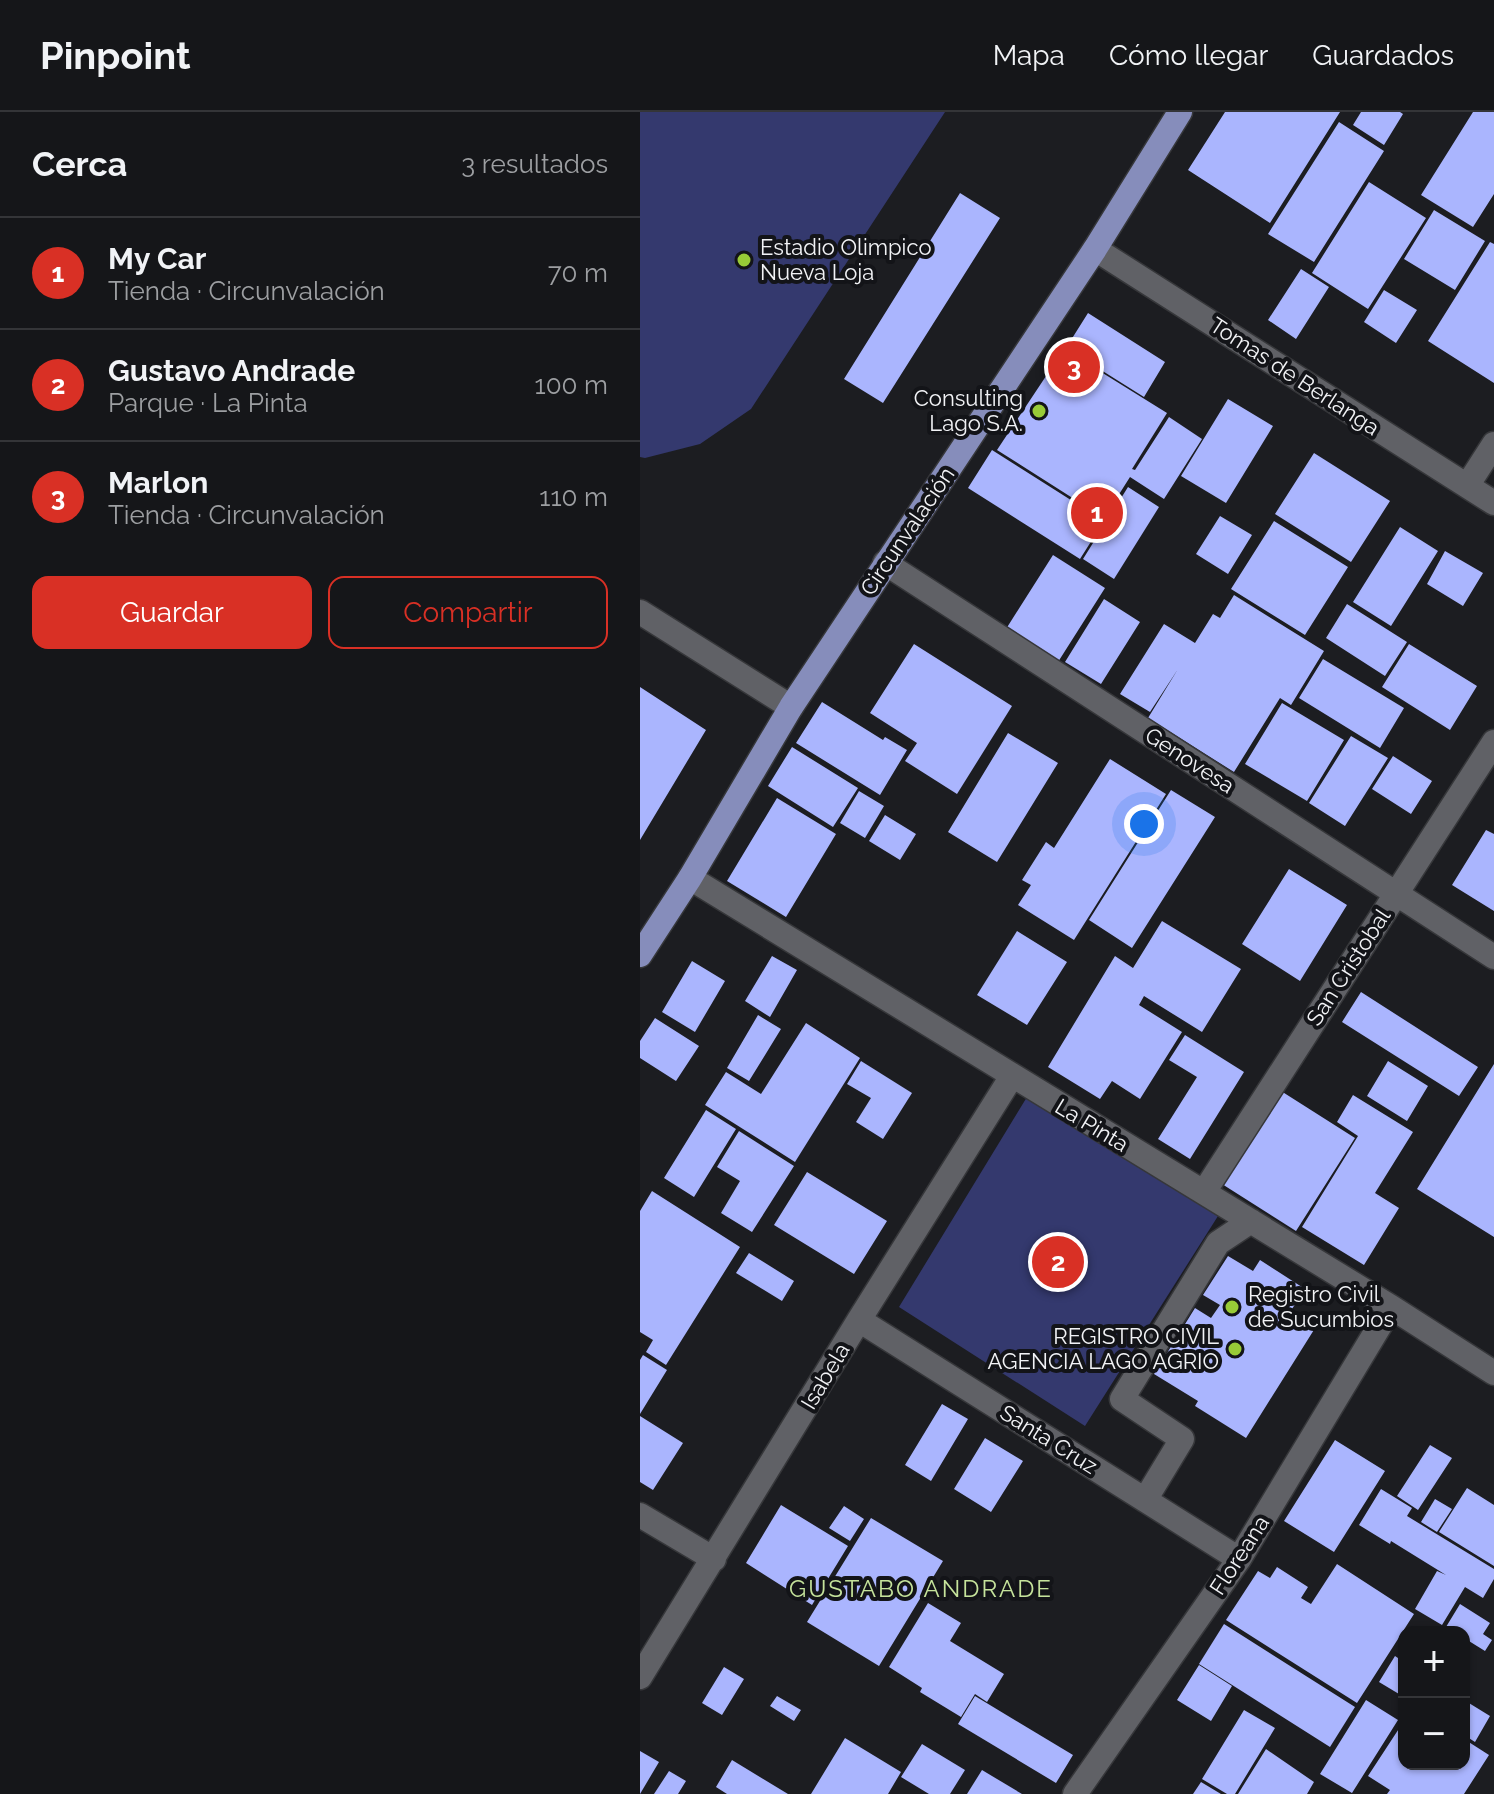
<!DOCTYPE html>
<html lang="es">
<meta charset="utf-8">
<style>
body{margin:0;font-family:Raleway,sans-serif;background:#222326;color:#f1f3f6}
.controls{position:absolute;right:24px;bottom:24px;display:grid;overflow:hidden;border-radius:16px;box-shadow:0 2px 6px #0004}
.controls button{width:72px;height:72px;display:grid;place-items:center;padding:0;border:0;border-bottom:2px solid #343538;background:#151619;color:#f1f3f6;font:40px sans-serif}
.you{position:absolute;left:504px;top:712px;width:28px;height:28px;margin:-20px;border:6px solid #fff;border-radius:50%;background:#1a73e8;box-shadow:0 0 0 12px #1a73e833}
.badge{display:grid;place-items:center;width:52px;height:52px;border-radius:50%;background:#d93025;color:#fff;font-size:26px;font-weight:700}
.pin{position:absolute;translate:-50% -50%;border:4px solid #fff;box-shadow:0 2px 8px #0006}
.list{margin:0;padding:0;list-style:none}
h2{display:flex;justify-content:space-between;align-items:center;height:104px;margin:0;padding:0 32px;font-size:34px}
h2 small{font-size:26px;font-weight:400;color:#9d9fa2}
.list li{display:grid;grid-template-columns:52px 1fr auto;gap:24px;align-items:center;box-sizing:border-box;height:112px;padding:0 32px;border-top:2px solid #343538}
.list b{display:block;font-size:30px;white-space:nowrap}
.list p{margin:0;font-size:26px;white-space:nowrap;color:#9d9fa2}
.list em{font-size:26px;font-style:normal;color:#9d9fa2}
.actions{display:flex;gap:16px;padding:24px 32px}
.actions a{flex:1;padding:18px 0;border:2px solid #d93025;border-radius:16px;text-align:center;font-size:28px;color:#d93025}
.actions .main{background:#d93025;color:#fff}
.map{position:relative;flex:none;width:854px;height:1682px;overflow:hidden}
header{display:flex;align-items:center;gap:48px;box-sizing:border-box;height:112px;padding:0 40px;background:#151619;border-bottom:2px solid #343538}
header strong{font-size:38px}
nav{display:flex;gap:44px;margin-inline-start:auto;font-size:28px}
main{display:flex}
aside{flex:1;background:#151619}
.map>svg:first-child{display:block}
</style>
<header>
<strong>Pinpoint</strong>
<nav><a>Mapa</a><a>Cómo llegar</a><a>Guardados</a></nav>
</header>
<main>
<aside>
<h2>Cerca<small>3 resultados</small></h2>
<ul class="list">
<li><span class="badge">1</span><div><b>My Car</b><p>Tienda · Circunvalación</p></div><em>70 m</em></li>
<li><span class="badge">2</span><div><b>Gustavo Andrade</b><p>Parque · La Pinta</p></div><em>100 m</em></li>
<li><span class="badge">3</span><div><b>Marlon</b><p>Tienda · Circunvalación</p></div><em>110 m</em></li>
</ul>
<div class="actions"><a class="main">Guardar</a><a>Compartir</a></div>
</aside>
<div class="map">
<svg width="854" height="1682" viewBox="0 0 854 1682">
<rect width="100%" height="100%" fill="#1c1d21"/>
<path fill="#34396e" d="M 0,0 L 305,0 L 111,297 L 60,332 L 5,346 L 0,345 Z
M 387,985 L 578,1104 L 445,1314 L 259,1195 Z"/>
<path fill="#aab5fe" d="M 585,0 L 700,0 L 630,111 L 548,58 Z
M 721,0 L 760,0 L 763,2 L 744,33 L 713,13 Z
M 833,0 L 854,0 L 854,82 L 833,115 L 781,83 Z
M 699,10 L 744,39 L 674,150 L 628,122 Z
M 729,70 L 786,106 L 728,197 L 672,161 Z
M 320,81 L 360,106 L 243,291 L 204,267 Z
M 794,98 L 845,129 L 815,178 L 764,147 Z
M 850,130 L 854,132 L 854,271 L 788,229 Z
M 661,157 L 689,175 L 656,227 L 628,208 Z
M 744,178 L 777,198 L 756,231 L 724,210 Z
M 448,201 L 525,250 L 504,285 L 426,236 Z
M 424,237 L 527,301 L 492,357 L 495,358 L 529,305 L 562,327 L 524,387 L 490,365 L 464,406 L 357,338 Z
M 588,287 L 633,314 L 586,391 L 541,364 Z
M 352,338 L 464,409 L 440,447 L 328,376 Z
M 674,341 L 750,389 L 711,450 L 635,402 Z
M 488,375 L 519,395 L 474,467 L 443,447 Z
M 580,404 L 612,423 L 588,462 L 556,442 Z
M 634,409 L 708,455 L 665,523 L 591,477 Z
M 760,415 L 798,439 L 751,514 L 713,490 Z
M 805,439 L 843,461 L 823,494 L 787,472 Z
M 413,443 L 465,476 L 418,550 L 366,517 Z
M 594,483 L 684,539 L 651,593 L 640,586 L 594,660 L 508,606 L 538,557 L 510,600 L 480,582 L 524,512 L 555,531 L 573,502 L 580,506 Z
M 464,487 L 500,510 L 461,572 L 425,550 Z
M 707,492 L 767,530 L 745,564 L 686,526 Z
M 274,532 L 372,594 L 317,682 L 265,649 L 277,631 L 230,601 Z
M 769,532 L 837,574 L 810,618 L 742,575 Z
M 683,547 L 764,596 L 740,636 L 659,586 Z
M 0,575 L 66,618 L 0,728 Z
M 182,590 L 243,628 L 245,625 L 267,638 L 240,683 L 156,631 Z
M 642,591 L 704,628 L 667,689 L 605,652 Z
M 368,621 L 418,651 L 357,750 L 308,720 Z
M 711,624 L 748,646 L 705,714 L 669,691 Z
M 152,635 L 218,676 L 193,715 L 128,674 Z
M 753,644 L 792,669 L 771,702 L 732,677 Z
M 470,647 L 526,682 L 434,828 L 378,793 L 391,773 L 382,768 L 406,730 L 414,736 Z
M 531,678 L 575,705 L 492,836 L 449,808 Z
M 219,679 L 244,694 L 225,726 L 200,711 Z
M 137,686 L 196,722 L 146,805 L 87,769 Z
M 245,703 L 276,722 L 260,748 L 229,729 Z
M 846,718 L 854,722 L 854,799 L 812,773 Z
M 649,757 L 707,793 L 660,869 L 602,832 Z
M 522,809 L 601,857 L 562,920 L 504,884 L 499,893 L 542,920 L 500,987 L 472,969 L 460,987 L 408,955 L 475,844 L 493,856 Z
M 377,819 L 427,850 L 387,913 L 337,883 Z
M 132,844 L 157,858 L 130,905 L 105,889 Z
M 52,849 L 85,869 L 55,920 L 22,900 Z
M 721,880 L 838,955 L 819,984 L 702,910 Z
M 118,903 L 141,917 L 109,969 L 87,956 Z
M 15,906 L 59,934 L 36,969 L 0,946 L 0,929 Z
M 166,911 L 220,946 L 155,1050 L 65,993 L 86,960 L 121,982 Z
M 545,923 L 604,960 L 550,1047 L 518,1027 L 557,965 L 529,948 Z
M 221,949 L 272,981 L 243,1027 L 216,1010 L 231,986 L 207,972 Z
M 748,949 L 788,974 L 767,1009 L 727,984 Z
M 854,952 L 854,1125 L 777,1077 Z
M 641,979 L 715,1026 L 656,1119 L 582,1072 Z
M 713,983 L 773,1020 L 735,1081 L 759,1096 L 724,1153 L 662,1115 L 718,1024 L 697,1010 Z
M 66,998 L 96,1017 L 54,1085 L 24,1066 Z
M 99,1019 L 154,1054 L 112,1120 L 81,1101 L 100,1069 L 77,1055 Z
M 167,1060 L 247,1109 L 214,1162 L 134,1113 Z
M 12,1079 L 100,1135 L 26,1253 L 6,1240 L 13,1228 L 0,1220 L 0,1099 Z
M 109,1141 L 154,1169 L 142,1189 L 96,1161 Z
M 588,1144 L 613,1159 L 620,1148 L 665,1177 L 652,1197 L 677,1213 L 606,1326 L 555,1294 L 558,1289 L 514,1262 L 555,1196 L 571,1206 L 580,1193 L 563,1183 Z
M 3,1243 L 27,1258 L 0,1302 L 0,1248 Z
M 302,1292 L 328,1307 L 291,1369 L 265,1353 Z
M 0,1304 L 43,1331 L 13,1378 L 0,1370 Z
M 345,1326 L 383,1349 L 351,1400 L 314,1377 Z
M 695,1328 L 745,1359 L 694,1440 L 644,1409 Z
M 790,1333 L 812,1346 L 778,1398 L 757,1384 Z
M 827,1376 L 854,1393 L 854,1454 L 799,1420 Z
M 741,1377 L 772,1396 L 767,1404 L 854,1457 L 854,1467 L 843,1486 L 825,1475 L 802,1513 L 775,1497 L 797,1459 L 806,1463 L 751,1429 L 750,1432 L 719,1413 Z
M 795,1387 L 812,1397 L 797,1420 L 781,1410 Z
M 141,1393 L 208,1434 L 172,1493 L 106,1451 Z
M 204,1394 L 224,1407 L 210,1429 L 189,1416 Z
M 231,1406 L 303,1449 L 239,1554 L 167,1510 Z
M 697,1452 L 774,1502 L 717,1591 L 586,1508 L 618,1459 L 630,1466 L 637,1455 L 668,1475 L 661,1486 L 671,1492 Z
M 288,1491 L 321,1511 L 310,1529 L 364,1562 L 347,1590 L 335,1582 L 321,1605 L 280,1580 L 282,1576 L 249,1555 Z
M 820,1492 L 850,1511 L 843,1522 L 852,1528 L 845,1539 L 824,1526 L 824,1520 L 814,1520 L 806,1515 Z
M 584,1512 L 715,1595 L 690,1635 L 559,1552 Z
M 755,1544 L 764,1550 L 764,1585 L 739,1570 Z
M 559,1553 L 592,1574 L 571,1609 L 537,1588 Z
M 84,1555 L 104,1567 L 82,1603 L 62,1591 Z
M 137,1584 L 161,1598 L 154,1609 L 130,1594 Z
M 335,1584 L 433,1643 L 416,1671 L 318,1612 Z
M 726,1588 L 758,1608 L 712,1681 L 680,1662 Z
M 824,1588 L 850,1604 L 835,1630 L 824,1623 Z
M 604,1598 L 635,1616 L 595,1682 L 587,1682 L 562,1667 Z
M 762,1612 L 764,1613 L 764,1652 L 824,1652 L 824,1627 L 849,1643 L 824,1682 L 747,1682 L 750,1678 L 728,1664 Z
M 205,1626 L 261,1660 L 248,1682 L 171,1682 Z
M 282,1632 L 325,1658 L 310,1682 L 289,1682 L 261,1665 Z
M 626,1637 L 674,1670 L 667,1682 L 598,1682 Z
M 0,1639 L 19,1650 L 0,1682 Z
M 92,1648 L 148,1682 L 87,1682 L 76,1675 Z
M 342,1658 L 382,1682 L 327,1682 Z
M 29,1659 L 46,1669 L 38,1682 L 14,1682 Z
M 561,1670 L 581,1682 L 553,1682 Z"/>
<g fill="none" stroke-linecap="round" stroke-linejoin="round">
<g stroke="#36373a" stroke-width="27">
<path id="minor" d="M 455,137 L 854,391
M 827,374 L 854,332
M 245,451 L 854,845
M 0,500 L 151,595
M 50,766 L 751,1195 L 854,1261
M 564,1080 L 854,630
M 219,1208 L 599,1447
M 505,1388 L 542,1327 L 482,1287 L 578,1131 L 611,1109
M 0,1403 L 74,1447
M 0,1565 L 219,1208 L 372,964
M 435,1682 L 599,1447 L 751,1195"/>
</g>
<g stroke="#36373a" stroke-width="27">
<path id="major" d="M 0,843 L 50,766 L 151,595 L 455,137 L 540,0"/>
</g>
<use href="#minor" stroke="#606166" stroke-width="24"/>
<use href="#major" stroke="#868dbb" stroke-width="24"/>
</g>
<g fill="#98cb37" stroke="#131418" stroke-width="3">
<circle cx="104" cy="148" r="8"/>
<circle cx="399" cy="299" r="8"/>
<circle cx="592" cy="1195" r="8"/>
<circle cx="595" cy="1237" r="8"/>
</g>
<g text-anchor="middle" stroke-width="8" stroke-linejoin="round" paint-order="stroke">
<g font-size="22" fill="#f2f3f6" stroke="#131418" text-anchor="start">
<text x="120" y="143">Estadio Olimpico<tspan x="120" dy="25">Nueva Loja</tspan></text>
<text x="383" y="294" text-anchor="end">Consulting<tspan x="383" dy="25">Lago S.A.</tspan></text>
<text x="608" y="1190">Registro Civil<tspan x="608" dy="25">de Sucumbios</tspan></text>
<text x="579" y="1232" text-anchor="end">REGISTRO CIVIL<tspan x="579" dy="25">AGENCIA LAGO AGRIO</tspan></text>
</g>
<g font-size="22" fill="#f2f3f6" stroke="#131418">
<text transform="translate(655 264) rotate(33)" y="8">Tomas de Berlanga</text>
<text transform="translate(267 419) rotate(-56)" y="8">Circunvalación</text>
<text transform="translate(550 648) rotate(33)" y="8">Genovesa</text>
<text transform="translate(708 855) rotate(-57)" y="8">San Cristobal</text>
<text transform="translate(452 1013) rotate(31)" y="8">La Pinta</text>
<text transform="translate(185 1264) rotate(-59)" y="8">Isabela</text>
<text transform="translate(409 1327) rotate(32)" y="8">Santa Cruz</text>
<text transform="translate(599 1443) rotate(-57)" y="8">Floreana</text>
</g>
<g font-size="24" letter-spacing="2" fill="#c6e49c" stroke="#131418">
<text x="281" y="1485">GUSTABO ANDRADE</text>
</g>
</g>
</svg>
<div class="controls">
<button>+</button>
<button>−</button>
</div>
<div class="you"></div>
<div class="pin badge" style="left:457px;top:401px">1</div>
<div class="pin badge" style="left:418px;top:1150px">2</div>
<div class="pin badge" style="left:434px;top:255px">3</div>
</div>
</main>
